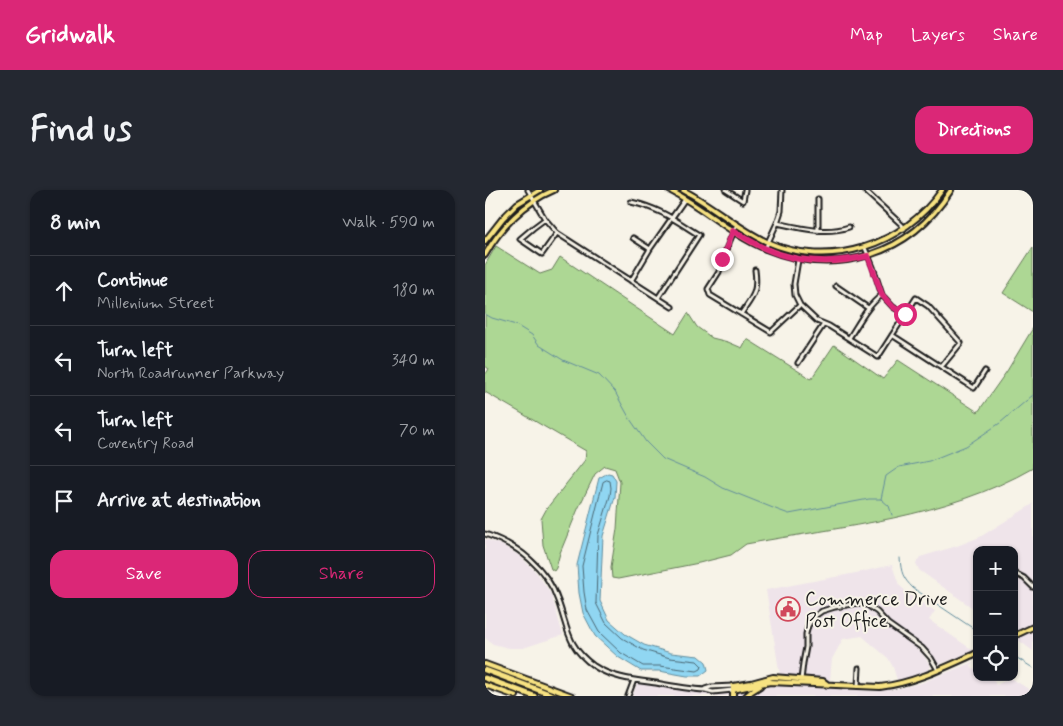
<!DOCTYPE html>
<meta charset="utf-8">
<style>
body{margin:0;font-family:Mynerve,sans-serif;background:#242831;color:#f1f3f6}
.controls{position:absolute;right:15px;bottom:15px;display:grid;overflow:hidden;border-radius:10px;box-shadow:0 1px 4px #0004}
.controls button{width:45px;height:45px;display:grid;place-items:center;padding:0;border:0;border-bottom:1px solid #363941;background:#171b24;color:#f1f3f6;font:25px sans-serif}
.stop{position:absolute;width:15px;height:15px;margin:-11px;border:4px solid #db2777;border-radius:50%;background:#fff}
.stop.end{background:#db2777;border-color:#fff;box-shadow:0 1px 5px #0008}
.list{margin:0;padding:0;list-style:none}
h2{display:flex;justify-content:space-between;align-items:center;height:65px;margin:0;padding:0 20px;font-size:21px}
h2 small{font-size:16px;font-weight:400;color:#9ea1a6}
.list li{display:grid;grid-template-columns:32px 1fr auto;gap:15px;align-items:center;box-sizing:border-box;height:70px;padding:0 20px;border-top:1px solid #363941}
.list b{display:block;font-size:19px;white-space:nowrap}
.list p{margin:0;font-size:16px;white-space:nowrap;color:#9ea1a6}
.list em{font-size:16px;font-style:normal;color:#9ea1a6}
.actions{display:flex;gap:10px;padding:15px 20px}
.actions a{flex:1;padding:11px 0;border:1px solid #db2777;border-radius:15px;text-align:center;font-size:18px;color:#db2777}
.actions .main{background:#db2777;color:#fff}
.icon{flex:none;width:28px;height:28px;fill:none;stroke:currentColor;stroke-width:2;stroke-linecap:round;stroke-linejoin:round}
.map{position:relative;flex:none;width:548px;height:506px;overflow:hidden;border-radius:15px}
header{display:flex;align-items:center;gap:30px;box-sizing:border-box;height:70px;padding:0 25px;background:#db2777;color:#fff}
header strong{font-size:24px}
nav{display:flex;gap:28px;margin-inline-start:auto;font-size:18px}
.intro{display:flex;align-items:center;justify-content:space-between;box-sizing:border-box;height:120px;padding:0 30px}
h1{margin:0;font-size:35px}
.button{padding:12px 22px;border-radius:15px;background:#db2777;color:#fff;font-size:18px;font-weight:700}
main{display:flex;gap:30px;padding:0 30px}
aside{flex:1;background:#171b24;border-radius:15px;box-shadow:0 1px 4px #0004}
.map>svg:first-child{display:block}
</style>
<header>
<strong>Gridwalk</strong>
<nav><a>Map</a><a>Layers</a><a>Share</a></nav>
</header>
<div class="intro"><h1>Find us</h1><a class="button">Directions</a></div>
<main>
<aside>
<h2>8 min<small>Walk · 590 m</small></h2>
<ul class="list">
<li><svg class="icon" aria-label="ahead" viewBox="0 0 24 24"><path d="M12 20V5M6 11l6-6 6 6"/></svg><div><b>Continue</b><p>Millenium Street</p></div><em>180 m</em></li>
<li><svg class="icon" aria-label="left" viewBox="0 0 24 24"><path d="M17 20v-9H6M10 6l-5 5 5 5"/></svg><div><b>Turn left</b><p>North Roadrunner Parkway</p></div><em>340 m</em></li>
<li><svg class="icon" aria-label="left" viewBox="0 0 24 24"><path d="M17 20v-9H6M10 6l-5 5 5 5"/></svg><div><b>Turn left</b><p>Coventry Road</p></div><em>70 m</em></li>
<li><svg class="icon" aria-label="arrive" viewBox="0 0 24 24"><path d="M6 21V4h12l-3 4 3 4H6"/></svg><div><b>Arrive at destination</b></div></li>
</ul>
<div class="actions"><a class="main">Save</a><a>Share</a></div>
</aside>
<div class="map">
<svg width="548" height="506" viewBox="0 0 548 506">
<rect width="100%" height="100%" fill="#f7f3e8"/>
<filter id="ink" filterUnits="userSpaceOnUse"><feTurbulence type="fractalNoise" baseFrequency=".02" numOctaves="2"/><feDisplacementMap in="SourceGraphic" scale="10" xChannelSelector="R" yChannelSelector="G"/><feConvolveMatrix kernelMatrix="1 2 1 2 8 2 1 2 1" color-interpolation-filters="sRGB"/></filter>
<g filter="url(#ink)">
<path fill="#efe4ea" d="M 548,314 L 548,461 L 529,447 L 529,360 L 492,360 L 492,421 L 434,380 L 431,373 L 435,367 L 472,356 L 495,347 Z
M 0,349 L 17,355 L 35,366 L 52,383 L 66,404 L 78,445 L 38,458 L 24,458 L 8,454 L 0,448 Z
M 407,375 L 414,395 L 424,404 L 450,421 L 444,430 L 489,461 L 453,475 L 447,464 L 437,455 L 432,459 L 436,462 L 446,476 L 443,480 L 422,488 L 412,490 L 408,477 L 403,468 L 377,446 L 358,449 L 347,469 L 345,490 L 295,486 L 281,400 L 371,383 Z
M 488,472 L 486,476 L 488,478 L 492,480 L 492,487 L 507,487 L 511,495 L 526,488 L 548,502 L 548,503 L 546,506 L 147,506 L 152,494 L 237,503 L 286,494 L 389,501 L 411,499 L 436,493 Z"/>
<path fill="#add794" stroke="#647a58" d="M 11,56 L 55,84 L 67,80 L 75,67 L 190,144 L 203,123 L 212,137 L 227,148 L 243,152 L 257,158 L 262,149 L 326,189 L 349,155 L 398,189 L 413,170 L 493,222 L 522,181 L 548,138 L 548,278 C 461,328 358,336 261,354 L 246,365 L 214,373 L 133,389 L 127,388 L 126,377 L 132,339 L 135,292 L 130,279 L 120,276 L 110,284 L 93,319 L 75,363 L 71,378 L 69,381 L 66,379 L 58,355 L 56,329 L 62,318 L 100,270 L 101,261 L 0,202 L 0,185 L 4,179 L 0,176 L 0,75 Z
M 548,57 L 548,122 L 518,103 Z"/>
<path fill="#90d6f2" stroke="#628c9c" d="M 123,283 L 127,284 L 131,291 L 130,307 L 118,346 L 115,411 L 124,430 L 140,444 L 159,455 L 186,463 L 214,466 L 221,472 L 223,480 L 215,486 L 202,486 L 174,481 L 156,481 L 133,467 L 110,446 L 98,423 L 94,403 L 92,375 L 114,288 Z"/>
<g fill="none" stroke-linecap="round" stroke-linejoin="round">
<path stroke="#4a6672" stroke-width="1" d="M 122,290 L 125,291 L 126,298 L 125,306 L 113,345 L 111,413 L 121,433 L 137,448 L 158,460 L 185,468 L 212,471 L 217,476 L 216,479 L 212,481 L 175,476 L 158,476 L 136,463 L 114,442 L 102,420 L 99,402 L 97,376 L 118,292 Z"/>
<path stroke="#628c9c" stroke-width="1" d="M 0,124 L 7,128 L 31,135 L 47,145 L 54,155 L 78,170 L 114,185 L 130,202 L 145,229 L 161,252 L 178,269 L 220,287 L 238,298 L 293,320 L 304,324 L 384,309 L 396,309 L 404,316 L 407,325
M 396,309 L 401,286 L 414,277 L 444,271 L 481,256 L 515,233 L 548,205
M 415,368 C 416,383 418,388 428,398 L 492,441
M 529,466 L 548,478"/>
<g stroke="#1c1c1c" stroke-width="7">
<path id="minor" d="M 43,0 L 60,29 L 72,43 L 187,117
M 241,0 L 258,11 L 260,0
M 379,0 L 417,35 L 419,39
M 333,9 L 333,41
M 146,12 C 174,18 190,30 214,45 L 173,108
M 60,29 L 48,38 L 35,49 L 57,64 L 72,43
M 292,33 C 315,38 341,45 364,37
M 252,34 L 237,69 L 234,82 L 223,99 L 225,105 L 286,142 L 315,115
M 148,48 L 165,59
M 380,58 L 388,77 L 397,105 L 408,117 L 420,124
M 280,59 L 292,33 L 296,21 L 297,0
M 313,70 L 309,94 L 310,105 L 315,115 L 332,131 L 344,136 L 393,167 L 431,108 L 443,116 L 476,153 L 457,176
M 146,91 L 165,59 L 200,9
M 351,96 L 383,118
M 256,124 C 268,106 273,103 270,80
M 407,145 L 489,198 L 500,181
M 364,148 C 374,133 382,116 397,105
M 313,173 L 339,134
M 0,344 C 33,355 62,378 73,411 C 83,438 82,457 109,476 C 127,488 149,490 171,493 C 187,496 203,499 220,500 L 228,502 L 248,500
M 529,383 L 539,388 L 548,397
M 316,490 L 318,473 L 321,457 L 321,444 L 323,436 L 326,431 L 330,426 L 337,421 L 350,417 L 373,413 L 382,415 L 392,422 L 403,434 L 437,458 L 446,468 L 453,480
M 373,496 L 374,478
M 220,499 L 226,497 L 248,496
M 143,506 L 149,490"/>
</g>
<g stroke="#1c1c1c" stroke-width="8">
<path id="major" d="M 184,0 C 218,17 246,45 281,59 C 352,88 425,65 466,0
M 198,0 C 227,15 252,38 282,52 C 345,80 419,55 457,0
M 0,51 L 18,28 L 32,14 L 55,0
M 0,65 C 15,38 40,12 69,0
M 529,446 L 548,437
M 0,474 L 87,506
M 0,495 L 31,506
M 248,500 L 285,492 L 395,497 C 429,493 461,477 492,463
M 248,506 L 248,496 L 266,493 L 288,487 L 338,491 L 342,494
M 261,506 L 267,501 L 275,496"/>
</g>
<g stroke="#1c1c1c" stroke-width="9">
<path id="highway" d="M 0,480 L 70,506
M 0,488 L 49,506"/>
</g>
<use href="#minor" stroke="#f7f3e8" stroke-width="3"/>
<use href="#major" stroke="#f7e281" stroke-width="4"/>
<use href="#highway" stroke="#f7e281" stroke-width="5"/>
</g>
</g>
<g fill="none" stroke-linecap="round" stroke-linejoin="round" filter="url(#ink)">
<path stroke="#db2777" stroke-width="6" d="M 237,69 L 248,41 C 259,47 269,54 279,58 C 313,74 348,74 383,66 L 397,105 L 408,117 L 420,124"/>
</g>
<defs>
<g id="civic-ring" transform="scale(1.25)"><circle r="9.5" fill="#f7f3e8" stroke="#d1495b" stroke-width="1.5"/><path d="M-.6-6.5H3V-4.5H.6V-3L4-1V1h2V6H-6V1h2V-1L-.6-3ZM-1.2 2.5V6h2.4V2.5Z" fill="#d1495b"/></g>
</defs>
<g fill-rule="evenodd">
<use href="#civic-ring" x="303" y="419"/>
</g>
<g text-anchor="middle" stroke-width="4" stroke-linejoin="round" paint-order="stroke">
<g font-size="19" fill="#1c1c1c" stroke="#f7f3e8" text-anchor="start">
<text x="320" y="415">Commerce Drive<tspan x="320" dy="22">Post Office</tspan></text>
</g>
</g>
</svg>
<div class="controls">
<button>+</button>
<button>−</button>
<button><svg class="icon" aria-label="locate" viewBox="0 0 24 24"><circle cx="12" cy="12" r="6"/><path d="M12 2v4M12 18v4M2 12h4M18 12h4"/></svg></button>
</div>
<div class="stop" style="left:420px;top:124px"></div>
<div class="stop end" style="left:237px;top:69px"></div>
</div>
</main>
